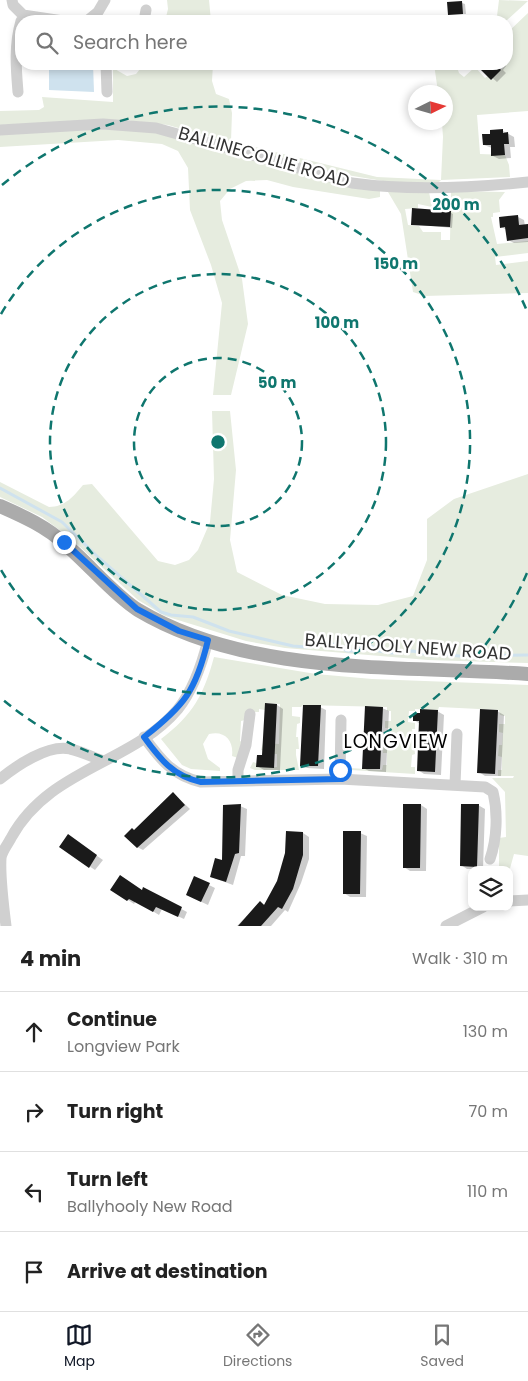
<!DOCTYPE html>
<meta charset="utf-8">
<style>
body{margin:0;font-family:Poppins,sans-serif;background:#f6f6f6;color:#222}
.controls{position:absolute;right:15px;bottom:15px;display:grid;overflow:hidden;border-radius:10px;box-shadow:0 2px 8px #0003}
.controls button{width:45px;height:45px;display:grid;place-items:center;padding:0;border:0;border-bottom:1px solid #e0e0e0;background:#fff;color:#222;font:25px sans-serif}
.compass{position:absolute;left:408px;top:85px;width:45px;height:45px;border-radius:50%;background:#fff;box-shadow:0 2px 8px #0003;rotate:85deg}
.stop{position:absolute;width:15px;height:15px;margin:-11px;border:4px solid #1a73e8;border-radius:50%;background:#fff}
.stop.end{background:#1a73e8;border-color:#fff;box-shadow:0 1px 5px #0008}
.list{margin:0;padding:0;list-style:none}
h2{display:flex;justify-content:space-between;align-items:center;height:65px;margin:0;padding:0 20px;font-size:21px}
h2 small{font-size:16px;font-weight:400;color:#767676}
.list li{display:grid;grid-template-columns:32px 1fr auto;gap:15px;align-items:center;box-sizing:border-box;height:80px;padding:0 20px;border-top:1px solid #e0e0e0}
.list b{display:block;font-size:19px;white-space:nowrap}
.list p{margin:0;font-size:16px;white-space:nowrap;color:#767676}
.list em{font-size:16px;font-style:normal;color:#767676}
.icon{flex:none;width:28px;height:28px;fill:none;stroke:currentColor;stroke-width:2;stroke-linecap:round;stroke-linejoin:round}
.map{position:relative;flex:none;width:528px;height:926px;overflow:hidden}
.search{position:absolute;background:#fff;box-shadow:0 2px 8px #0003;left:15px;right:15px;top:15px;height:55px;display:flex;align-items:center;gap:12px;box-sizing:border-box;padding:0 18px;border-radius:20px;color:#767676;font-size:19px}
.sheet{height:385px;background:#fff}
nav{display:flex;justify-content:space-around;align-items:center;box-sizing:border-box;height:70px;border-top:1px solid #e0e0e0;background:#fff;font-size:14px;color:#767676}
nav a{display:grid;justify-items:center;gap:2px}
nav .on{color:#111827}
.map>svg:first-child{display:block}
</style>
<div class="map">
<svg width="528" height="926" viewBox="0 0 528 926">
<rect width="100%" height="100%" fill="#fff"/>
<path fill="#e6ecdf" d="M 167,0 L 209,0 L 211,21 L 165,21 L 168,9 Z
M 499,0 L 528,1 L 506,21 L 476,21 L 472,18 L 497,16 Z
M 528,13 L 528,111 L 477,115 L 480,154 L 505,155 L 509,165 L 510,177 L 441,180 L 437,184 L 395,183 L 335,173 L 168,125 L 124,120 L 0,125 L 0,111 L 39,110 L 44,107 L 42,97 L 113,102 L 113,68 L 127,76 L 136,74 L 144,64 L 213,64 L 212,81 L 216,94 L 229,99 L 232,113 L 231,141 L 377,177 L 441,180 L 443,137 L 442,123 L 446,122 L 446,92 L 438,92 L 434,64 L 456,64 L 459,73 L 464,77 L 475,67 L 485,78 L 488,76 L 491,80 L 507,64 L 507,33 Z
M 119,129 L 157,132 L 380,191 L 380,197 L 369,199 L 293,187 L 267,180 L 246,181 L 230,189 L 220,201 L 222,220 L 242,279 L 248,324 L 231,395 L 213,395 L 222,303 L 211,265 L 190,210 L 188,168 L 178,151 L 162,144 L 118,140 L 0,147 L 0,133 Z
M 451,191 L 505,192 L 499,200 L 500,212 L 493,213 L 493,217 L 491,217 L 497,244 L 528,241 L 528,253 L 495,257 L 496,265 L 528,261 L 528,293 L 425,296 L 413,292 L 401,214 L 388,192 L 429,192 L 432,207 L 418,204 L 418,208 L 405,209 L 408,225 L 419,226 L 423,232 L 441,232 L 441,240 L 450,240 Z
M 212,411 L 230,411 L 236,470 L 230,540 L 237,572 L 282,595 L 325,604 L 378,605 L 413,596 L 427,560 L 427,519 L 454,499 L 528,474 L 528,663 L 428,660 L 285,648 L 246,641 L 165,616 L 138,600 L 69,537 L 42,517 L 0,497 L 0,482 L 49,507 C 65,507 74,496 83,485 L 92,484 L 158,561 L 175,565 L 189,560 L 198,550 L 210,522 L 214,479 Z
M 214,657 L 316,674 L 372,679 L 528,685 L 528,856 L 514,854 L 509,872 L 509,870 L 476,870 L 499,868 L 499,838 L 506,837 L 505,792 L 492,778 L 513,778 L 514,776 L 498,776 L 498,770 L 502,770 L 502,757 L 498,756 L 499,745 L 502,745 L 503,733 L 499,732 L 499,724 L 505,724 L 505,716 L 500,715 L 499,710 L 439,707 L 438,710 L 415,709 L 415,711 L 409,711 L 408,722 L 415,723 L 415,729 L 412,729 L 415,754 L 412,755 L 411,767 L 415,767 L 415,774 L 351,770 L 350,768 L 382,770 L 383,765 L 387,765 L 387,753 L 383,753 L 384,741 L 388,741 L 389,728 L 385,728 L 385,721 L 391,721 L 391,711 L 387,711 L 387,707 L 303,705 L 301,707 L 292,707 L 292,716 L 300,717 L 300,723 L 297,724 L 296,737 L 298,737 L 299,749 L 296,749 L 296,755 L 299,770 L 255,770 L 250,768 L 253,762 L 256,763 L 256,767 L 277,767 L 277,754 L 266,754 L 266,751 L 261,750 L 263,743 L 279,744 L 280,704 L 266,703 L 265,710 L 259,709 L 259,712 L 245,712 L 245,720 L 241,721 L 240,741 L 243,743 L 238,758 L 232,756 C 234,741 225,730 209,734 L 203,744 L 208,759 L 220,768 L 220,771 L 191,769 L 182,765 L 161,739 C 193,715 204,694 214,657 Z"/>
<path fill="#cfe2ee" d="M 49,64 L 93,64 L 94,92 L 49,90 Z"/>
<path fill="#0003" d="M 462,3 L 465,4 L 466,14 L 449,14 L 449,4 Z
M 477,64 L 504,64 L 506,66 L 503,70 L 506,73 L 497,82 Z
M 503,131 L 514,137 L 515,147 L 510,147 L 511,158 L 499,159 L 493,156 L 492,148 L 484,145 L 491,135 Z
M 450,212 L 453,214 L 452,228 L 412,224 Z
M 518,217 L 524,220 L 525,226 L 528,226 L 528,242 L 514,243 L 508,240 L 507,230 L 501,227 Z
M 277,705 L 283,709 L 280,770 L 264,770 L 257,766 L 264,756 Z
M 320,707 L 326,710 L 324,769 L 307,768 L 301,765 Z
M 382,708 L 389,711 L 386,772 L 369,771 L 363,768 Z
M 437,711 L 444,715 L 441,775 L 424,774 L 418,770 L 420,724 L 414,720 Z
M 497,711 L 504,715 L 501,776 L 485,776 L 479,772 Z
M 173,793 L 190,809 L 143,850 L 137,847 L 134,831 Z
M 421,805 L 427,809 L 426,871 L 410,871 L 404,867 Z
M 478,805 L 485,809 L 483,869 L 467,869 L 461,865 Z
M 240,806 L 247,809 L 245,856 L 241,856 L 233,885 L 211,877 L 223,861 Z
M 287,833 L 303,833 L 309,837 L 309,859 L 301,883 L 288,912 L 285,910 L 271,926 L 237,926 L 260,902 L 265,905 L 278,882 L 287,853 Z
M 360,833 L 367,836 L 366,897 L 350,897 L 344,893 Z
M 74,840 L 103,860 L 95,870 L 89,866 Z
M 126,880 L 142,891 L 144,889 L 187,912 L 184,919 L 162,909 L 159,915 L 136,901 L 134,904 L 128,900 Z
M 209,885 L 215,888 L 208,905 L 193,898 Z"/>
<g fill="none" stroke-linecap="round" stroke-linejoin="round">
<path stroke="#cfe2ee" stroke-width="3" d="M 0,488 L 62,522 L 99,558 L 161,612 L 171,615 L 193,617 L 229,631 L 293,646 L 306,647 L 327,641 L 347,651 L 358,651 L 365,642 L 379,651 L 392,653 L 413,651 L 432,656 L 441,654 L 459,656 L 528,655"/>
</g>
<path fill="#1a1a1a" d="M 462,1 L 463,14 L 448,15 L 447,2 Z
M 475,64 L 496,64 L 501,70 L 491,80 Z
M 503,129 L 503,133 L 508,132 L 509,144 L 504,144 L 505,155 L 491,156 L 491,145 L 483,145 L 482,134 L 490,134 L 490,130 Z
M 412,208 L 451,211 L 450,227 L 411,225 Z
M 518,215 L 519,225 L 528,224 L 528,238 L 507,241 L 505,227 L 500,228 L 499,217 Z
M 265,703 L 277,704 L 274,768 L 256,767 L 257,755 L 262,755 Z
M 303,705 L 321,705 L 318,766 L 300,766 Z
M 365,706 L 383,707 L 380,769 L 362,769 Z
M 420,709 L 438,710 L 435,772 L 417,771 L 419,721 L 413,721 L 413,713 L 420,713 Z
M 480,709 L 498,710 L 495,774 L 477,773 Z
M 173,792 L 185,805 L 137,848 L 124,836 L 132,828 L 134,830 Z
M 241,804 L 239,853 L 235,854 L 226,882 L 210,877 L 215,858 L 222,860 L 223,805 Z
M 403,804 L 421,804 L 420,868 L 403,868 Z
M 461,804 L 479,804 L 477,867 L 460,866 Z
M 286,831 L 303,832 L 303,855 L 293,889 L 282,909 L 278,907 L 261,926 L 238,926 L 260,901 L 264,905 L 277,881 L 285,853 Z
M 343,831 L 361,831 L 360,894 L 343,894 Z
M 68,834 L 97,855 L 89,868 L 59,847 Z
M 120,875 L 142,890 L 143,887 L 182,907 L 178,917 L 156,907 L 153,912 L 129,899 L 127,901 L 110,890 Z
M 194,876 L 210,883 L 201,902 L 186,895 Z"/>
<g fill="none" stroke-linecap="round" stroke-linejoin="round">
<path stroke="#d0d0d0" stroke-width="11" d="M 12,0 L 13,5 L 23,15 L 63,21 L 85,21
M 87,21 L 98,12 L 105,0
M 144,21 L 146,10
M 106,64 L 107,92
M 18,92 C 16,68 14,45 21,21
M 0,130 L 103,124 L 156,128 L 352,183 C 410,191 470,188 528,182
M 144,737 C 160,759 173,776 201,782 L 340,779 L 485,787 L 493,792 C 498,813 497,839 490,859
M 0,779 C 16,766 48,744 70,749 C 81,751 92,757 103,761
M 340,779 L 341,720
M 238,781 L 238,770 L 246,745 L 250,714
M 455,785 L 457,734
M 509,901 L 528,900
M 6,926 C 4,910 0,873 1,858 C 2,851 8,844 11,838 C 49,768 132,764 178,709 C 194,689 202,664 208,640
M 446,926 L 483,907"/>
<path stroke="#ababab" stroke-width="14" d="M 0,506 C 23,516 47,527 65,544 C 88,563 114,595 138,610 C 250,677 402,665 528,674"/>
</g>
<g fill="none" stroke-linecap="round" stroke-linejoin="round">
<path stroke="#1a73e8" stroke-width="6" d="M 64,542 L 137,609 L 179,631 L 208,640 C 196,691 184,706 144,737 C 160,759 173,776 201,782 L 340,779 L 340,770"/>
</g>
<g fill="none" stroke="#0f766e" stroke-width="2.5" stroke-dasharray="9 6">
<circle cx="218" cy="442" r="84"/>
<circle cx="218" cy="442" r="168"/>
<path d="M1 314A252 252 0 1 1 1 570"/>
<path d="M527 573A336 336 0 0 1 2 699M2 185A336 336 0 0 1 527 311"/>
</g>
<g text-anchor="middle" stroke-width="5" stroke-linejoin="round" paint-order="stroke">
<g font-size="18" fill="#333" stroke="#fff">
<text transform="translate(264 157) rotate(16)" y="6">BALLINECOLLIE ROAD</text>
<text transform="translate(408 647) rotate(4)" y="6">BALLYHOOLY NEW ROAD</text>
</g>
<g font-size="19" letter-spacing="1" fill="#000" stroke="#fff">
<text x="396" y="748">LONGVIEW</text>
</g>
</g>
<circle cx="218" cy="442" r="8" fill="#0f766e" stroke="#fff" stroke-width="2.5"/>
<g font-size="15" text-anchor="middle" font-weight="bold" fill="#0f766e" stroke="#fff" stroke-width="5" stroke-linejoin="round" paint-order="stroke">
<text x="456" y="210">200 m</text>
<text x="396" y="269">150 m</text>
<text x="337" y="328">100 m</text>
<text x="277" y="388">50 m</text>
</g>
</svg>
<div class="controls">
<button><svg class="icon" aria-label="layers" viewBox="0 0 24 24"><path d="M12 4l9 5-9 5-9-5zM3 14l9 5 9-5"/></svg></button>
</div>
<svg class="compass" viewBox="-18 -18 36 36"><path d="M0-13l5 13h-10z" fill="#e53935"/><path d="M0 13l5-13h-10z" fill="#767676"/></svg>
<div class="stop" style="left:340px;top:770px"></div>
<div class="stop end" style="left:64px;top:542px"></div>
<div class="search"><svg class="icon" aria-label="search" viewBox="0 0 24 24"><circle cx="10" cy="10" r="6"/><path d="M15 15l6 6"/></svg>Search here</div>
</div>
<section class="sheet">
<h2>4 min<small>Walk · 310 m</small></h2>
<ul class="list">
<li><svg class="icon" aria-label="ahead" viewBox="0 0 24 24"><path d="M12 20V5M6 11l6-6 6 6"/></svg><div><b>Continue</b><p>Longview Park</p></div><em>130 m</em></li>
<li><svg class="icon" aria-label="right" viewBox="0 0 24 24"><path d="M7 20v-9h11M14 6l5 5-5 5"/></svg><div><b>Turn right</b></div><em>70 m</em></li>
<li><svg class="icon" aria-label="left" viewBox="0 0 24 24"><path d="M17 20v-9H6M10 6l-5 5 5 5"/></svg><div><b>Turn left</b><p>Ballyhooly New Road</p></div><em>110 m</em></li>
<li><svg class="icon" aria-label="arrive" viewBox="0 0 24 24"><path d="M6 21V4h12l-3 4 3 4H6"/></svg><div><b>Arrive at destination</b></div></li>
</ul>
</section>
<nav>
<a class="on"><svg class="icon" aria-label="map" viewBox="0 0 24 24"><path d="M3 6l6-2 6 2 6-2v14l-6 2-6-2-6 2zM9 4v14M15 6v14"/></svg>Map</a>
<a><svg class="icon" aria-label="directions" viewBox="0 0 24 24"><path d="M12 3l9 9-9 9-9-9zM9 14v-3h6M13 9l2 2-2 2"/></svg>Directions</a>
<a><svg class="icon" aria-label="saved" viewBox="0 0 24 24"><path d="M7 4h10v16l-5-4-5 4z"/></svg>Saved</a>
</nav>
